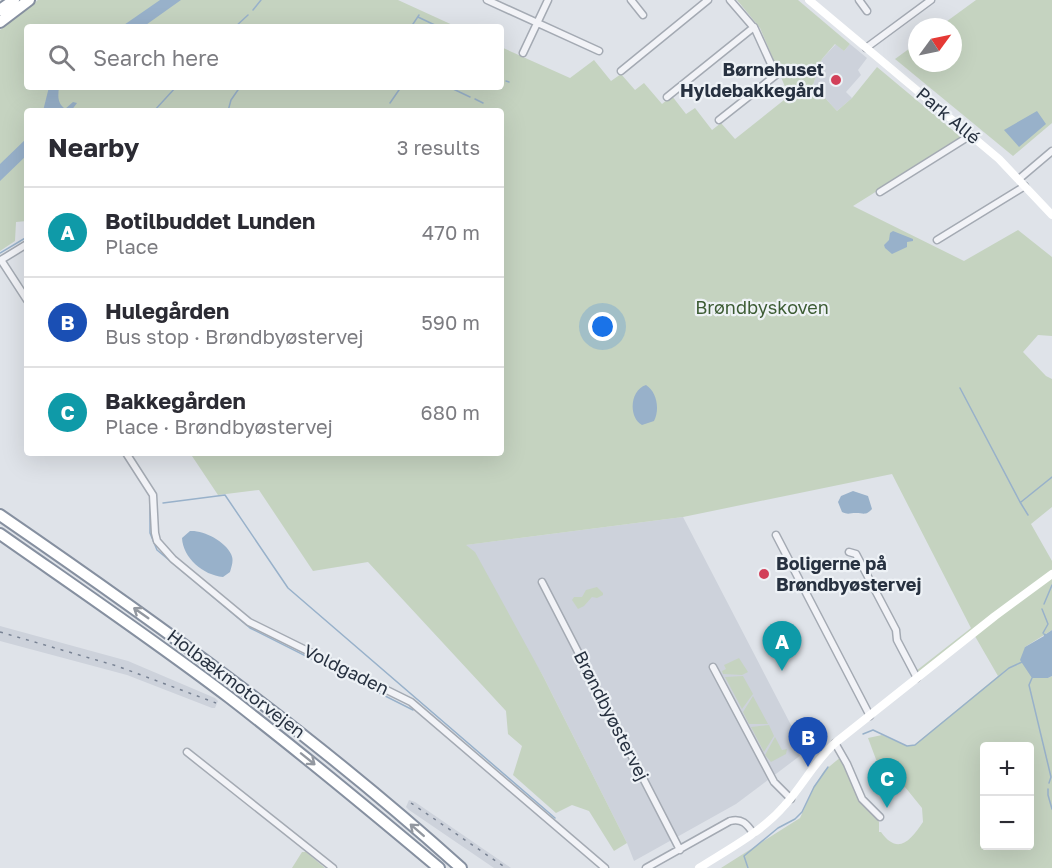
<!DOCTYPE html>
<meta charset="utf-8">
<style>
body{margin:0;font-family:"Golos Text",sans-serif;background:#f7f7f7;color:#2b2b33}
.controls{position:absolute;right:18px;bottom:18px;display:grid;overflow:hidden;border-radius:6px;box-shadow:0 6px 24px #0002}
.controls button{width:54px;height:54px;display:grid;place-items:center;padding:0;border:0;border-bottom:2px solid #e1e1e2;background:#fff;color:#2b2b33;font:30px sans-serif}
.compass{position:absolute;left:908px;top:18px;width:54px;height:54px;border-radius:50%;background:#fff;box-shadow:0 6px 24px #0002;rotate:57deg}
.you{position:absolute;left:603px;top:327px;width:21px;height:21px;margin:-15px;border:4px solid #fff;border-radius:50%;background:#1a73e8;box-shadow:0 0 0 9px #1a73e833}
.badge{display:grid;place-items:center;width:39px;height:39px;border-radius:50%;background:#0b8043;color:#fff;font-size:20px;font-weight:700}
.pin{position:absolute;translate:-50% -50px;filter:drop-shadow(0 2px 3px #0008)}
.pin::after{content:'';position:absolute;top:32px;width:21px;height:18px;background:inherit;clip-path:polygon(0 0,100% 0,50% 100%)}
.list{margin:0;padding:0;list-style:none}
h2{display:flex;justify-content:space-between;align-items:center;height:78px;margin:0;padding:0 24px;font-size:26px}
h2 small{font-size:20px;font-weight:400;color:#7c7c81}
.list li{display:grid;grid-template-columns:39px 1fr auto;gap:18px;align-items:center;box-sizing:border-box;height:90px;padding:0 24px;border-top:2px solid #e1e1e2}
.list b{display:block;font-size:22px;white-space:nowrap}
.list p{margin:0;font-size:20px;white-space:nowrap;color:#7c7c81}
.list em{font-size:20px;font-style:normal;color:#7c7c81}
.icon{flex:none;width:33px;height:33px;fill:none;stroke:currentColor;stroke-width:2;stroke-linecap:round;stroke-linejoin:round}
.map{position:relative;flex:none;width:1052px;height:868px;overflow:hidden}
.search{position:absolute;background:#fff;box-shadow:0 6px 24px #0002;left:24px;top:24px;width:480px;height:66px;display:flex;align-items:center;gap:15px;box-sizing:border-box;padding:0 21px;border-radius:6px;color:#7c7c81;font-size:22px}
.panel{position:absolute;background:#fff;box-shadow:0 6px 24px #0002;left:24px;top:108px;width:480px;height:348px;border-radius:6px}
.map>svg:first-child{display:block}
</style>
<div class="map">
<svg width="1052" height="868" viewBox="0 0 1052 868">
<rect width="100%" height="100%" fill="#dfe3e9"/>
<path fill="#cdd2db" d="M 836,44 L 844,51 L 850,44 L 867,58 L 858,70 L 861,75 L 846,92 L 852,98 L 837,111 L 813,85 L 822,59 Z
M 683,517 L 805,752 L 736,804 L 634,861 L 627,843 L 543,676 L 465,545 Z
M 0,626 L 128,661 L 215,698 L 218,701 L 215,708 L 212,708 L 127,675 L 0,641 Z
M 409,800 L 415,802 L 511,868 L 494,868 L 409,810 L 406,807 Z"/>
<path fill="#c5d3c0" fill-rule="evenodd" d="M 38,0 L 398,0 L 457,27 L 27,27 L 27,87 L 501,87 L 501,47 L 570,78 L 594,60 L 611,81 L 621,74 L 635,90 L 644,83 L 662,104 L 672,96 L 686,114 L 695,108 L 712,130 L 721,123 L 735,139 L 789,96 L 760,28 L 737,0 L 798,0 L 850,44 L 844,51 L 835,44 L 822,59 L 813,85 L 837,111 L 852,98 L 877,67 L 962,138 L 853,206 L 964,261 L 1018,230 L 1052,257 L 1052,336 L 1038,335 L 1023,352 L 1046,376 L 1052,379 L 1052,507 L 1031,524 L 1052,561 L 1052,630 L 1025,647 L 1048,678 L 1052,676 L 1052,868 L 721,868 L 800,818 L 814,787 L 824,771 L 842,756 L 879,822 L 879,832 L 881,832 C 898,856 911,840 923,822 L 922,808 L 905,787 L 896,790 L 880,770 L 868,738 L 882,735 L 907,746 L 914,745 L 998,676 L 972,631 L 920,672 L 916,671 L 971,628 L 892,474 L 683,517 L 466,545 L 475,552 L 543,676 L 627,843 L 614,851 L 589,811 L 572,805 L 556,813 L 513,775 L 522,746 L 508,734 L 506,711 L 368,562 L 313,571 L 259,490 L 218,495 L 190,453 L 501,453 L 501,111 L 27,111 L 27,221 L 16,222 L 15,241 L 0,251 L 0,30 ZM 984,746 L 1030,746 L 1030,846 L 984,846 Z
M 976,0 L 1052,0 L 1052,123 L 1013,156 L 895,59 L 917,43 L 917,63 L 953,63 L 953,27 L 939,27 Z
M 597,587 L 603,593 L 603,595 L 597,598 L 592,597 L 584,606 L 578,609 L 572,600 L 574,597 L 582,597 L 586,590 Z
M 739,658 L 748,672 L 742,675 L 723,674 L 722,671 L 726,669 L 724,665 Z
M 743,676 L 753,694 L 742,709 L 725,677 Z
M 753,696 L 768,724 L 749,724 L 743,712 Z
M 769,725 L 774,736 L 764,752 L 751,727 Z
M 775,737 L 782,750 L 787,749 L 786,754 L 771,762 L 765,755 Z
M 302,852 L 306,852 L 325,868 L 292,868 Z"/>
<path fill="#98b1ca" d="M 160,0 L 181,0 L 143,27 L 121,27 Z
M 49,87 L 59,87 C 58,96 57,103 65,109 L 73,102 L 77,103 L 71,111 L 43,111 Z
M 1037,111 L 1046,124 L 1019,147 L 1004,130 Z
M 27,138 L 27,155 L 0,181 L 0,164 Z
M 893,231 L 913,239 L 913,241 L 907,242 L 907,247 L 892,254 L 885,248 L 884,245 L 889,240 L 890,233 Z
M 646,385 C 657,392 660,409 654,421 L 642,425 C 628,417 630,390 646,385 Z
M 853,491 L 868,496 L 872,509 C 866,516 863,513 856,513 C 850,513 848,515 842,512 L 838,502 L 841,496 Z
M 190,531 C 203,530 225,541 231,554 C 234,560 232,565 230,572 L 223,577 C 203,575 183,558 182,538 Z
M 1052,630 L 1052,676 L 1048,678 L 1032,678 L 1020,660 L 1025,647 L 1044,636 L 1043,633 L 1046,634 Z"/>
<g fill="none" stroke-linecap="round" stroke-linejoin="round">
<path stroke="#98b1ca" stroke-width="1.5" d="M 253,10 L 261,0
M 418,17 L 439,27
M 235,27 L 248,15
M 411,27 L 419,15
M 442,27 L 442,26
M 501,79 L 503,79
M 506,81 L 509,82
M 449,87 L 470,97
M 475,99 L 483,103
M 390,103 L 401,87
M 154,111 L 176,87
M 228,111 L 231,100 L 240,87
M 0,253 L 27,237
M 960,388 L 1020,502 L 1028,515
M 1021,502 L 1052,477
M 150,503 L 150,533 L 157,550 L 250,628 L 413,710
M 163,503 L 225,495 L 288,588 L 555,818
M 1044,604 L 1052,585
M 1042,609 L 1048,624 L 1043,633
M 1032,678 L 1029,685 L 1051,777 L 1049,783
M 863,734 L 873,730 L 907,746 L 915,745 L 1009,668 L 1022,662
M 1048,789 L 1048,795 L 1052,809
M 748,868 L 744,856 L 778,828 L 795,819 L 802,812 L 814,787 L 828,767"/>
<g stroke="#a4aab3" stroke-width="9">
<path id="street" d="M 487,0 L 599,51
M 631,0 L 643,15
M 859,0 L 867,11
M 866,48 L 931,0
M 523,53 L 548,0
M 621,71 L 708,0
M 667,97 L 754,27
M 719,120 L 776,75 L 755,29 L 730,0
M 1019,179 L 1052,151
M 880,192 L 971,135
M 937,240 L 1025,186
M 27,244 L 1,260 L 27,300
M 126,453 L 153,495 L 155,533 L 157,541 L 173,559 L 249,622 L 411,702 L 605,868
M 776,535 L 870,716
M 849,552 L 856,554 L 896,630 L 897,640 L 917,678
M 542,582 L 680,850
M 713,667 L 774,782 L 791,799
M 835,743 L 847,764 L 862,799 L 880,817
M 187,752 L 333,868
M 646,868 L 730,821 C 742,818 747,824 753,833"/>
</g>
<g stroke="#8690a0" stroke-width="14">
<path id="highway" d="M 0,10 L 14,0
M 0,22 L 29,0
M 0,515 C 160,625 317,738 461,868
M 0,534 C 77,588 155,641 230,698 C 301,753 370,810 439,868"/>
</g>
<use href="#street" stroke="#f2f3f7" stroke-width="6"/>
<path stroke="#fff" stroke-width="8" d="M 809,0 L 999,159 L 1052,215
M 699,868 C 729,849 762,832 785,805 C 803,785 815,761 835,743 L 995,616 L 1052,574"/>
<use href="#highway" stroke="#fff" stroke-width="10"/>
<path stroke="#788293" stroke-width="1.5" stroke-dasharray="3 6" stroke-linecap="butt" d="M 0,632 L 117,666 L 216,703
M 411,803 L 506,868"/>
</g>
<defs><path id="oneway-shaft" d="M-6 0H5M1.5-3L5.5 0L1.5 3" fill="none" stroke-width="1.6" stroke-linecap="round" stroke-linejoin="round" transform="scale(1.5)"/></defs>
<g stroke="#9398a0">
<use href="#oneway-shaft" transform="translate(141 613) rotate(-145)"/>
<use href="#oneway-shaft" transform="translate(308 759) rotate(39)"/>
<use href="#oneway-shaft" transform="translate(417 830) rotate(-139)"/>
</g>
<g fill="#d24059" stroke="#eef2f6" stroke-width="2">
<circle cx="836" cy="80" r="6"/>
<circle cx="764" cy="574" r="6"/>
</g>
<g text-anchor="middle" stroke-width="4.5" stroke-linejoin="round" paint-order="stroke">
<g font-size="18" font-weight="bold" fill="#273140" stroke="#eef2f6" text-anchor="end">
<text x="824" y="76">Børnehuset<tspan x="824" dy="21">Hyldebakkegård</tspan></text>
<text x="776" y="570" text-anchor="start">Boligerne på<tspan x="776" dy="21">Brøndbyøstervej</tspan></text>
</g>
<g font-size="18" fill="#273140" stroke="#eef2f6">
<text transform="translate(948 116) rotate(40)" y="6">Park Allé</text>
<text transform="translate(346 670) rotate(26)" y="6">Voldgaden</text>
<text transform="translate(236 684) rotate(37)" y="6">Holbækmotorvejen</text>
<text transform="translate(611 716) rotate(63)" y="6">Brøndbyøstervej</text>
</g>
<g font-size="18" fill="#3d5c34" stroke="#eef2f6">
<text x="762" y="314">Brøndbyskoven</text>
</g>
</g>
</svg>
<div class="controls">
<button>+</button>
<button>−</button>
</div>
<svg class="compass" viewBox="-18 -18 36 36"><path d="M0-13l5 13h-10z" fill="#e53935"/><path d="M0 13l5-13h-10z" fill="#7c7c81"/></svg>
<div class="you"></div>
<div class="pin badge" style="left:782px;top:671px;background:#0f9aa8">A</div>
<div class="pin badge" style="left:808px;top:767px;background:#1a4fb4">B</div>
<div class="pin badge" style="left:887px;top:808px;background:#0f9aa8">C</div>
<div class="search"><svg class="icon" aria-label="search" viewBox="0 0 24 24"><circle cx="10" cy="10" r="6"/><path d="M15 15l6 6"/></svg>Search here</div>
<section class="panel">
<h2>Nearby<small>3 results</small></h2>
<ul class="list">
<li><span class="badge" style="background:#0f9aa8">A</span><div><b>Botilbuddet Lunden</b><p>Place</p></div><em>470 m</em></li>
<li><span class="badge" style="background:#1a4fb4">B</span><div><b>Hulegården</b><p>Bus stop · Brøndbyøstervej</p></div><em>590 m</em></li>
<li><span class="badge" style="background:#0f9aa8">C</span><div><b>Bakkegården</b><p>Place · Brøndbyøstervej</p></div><em>680 m</em></li>
</ul>
</section>
</div>
